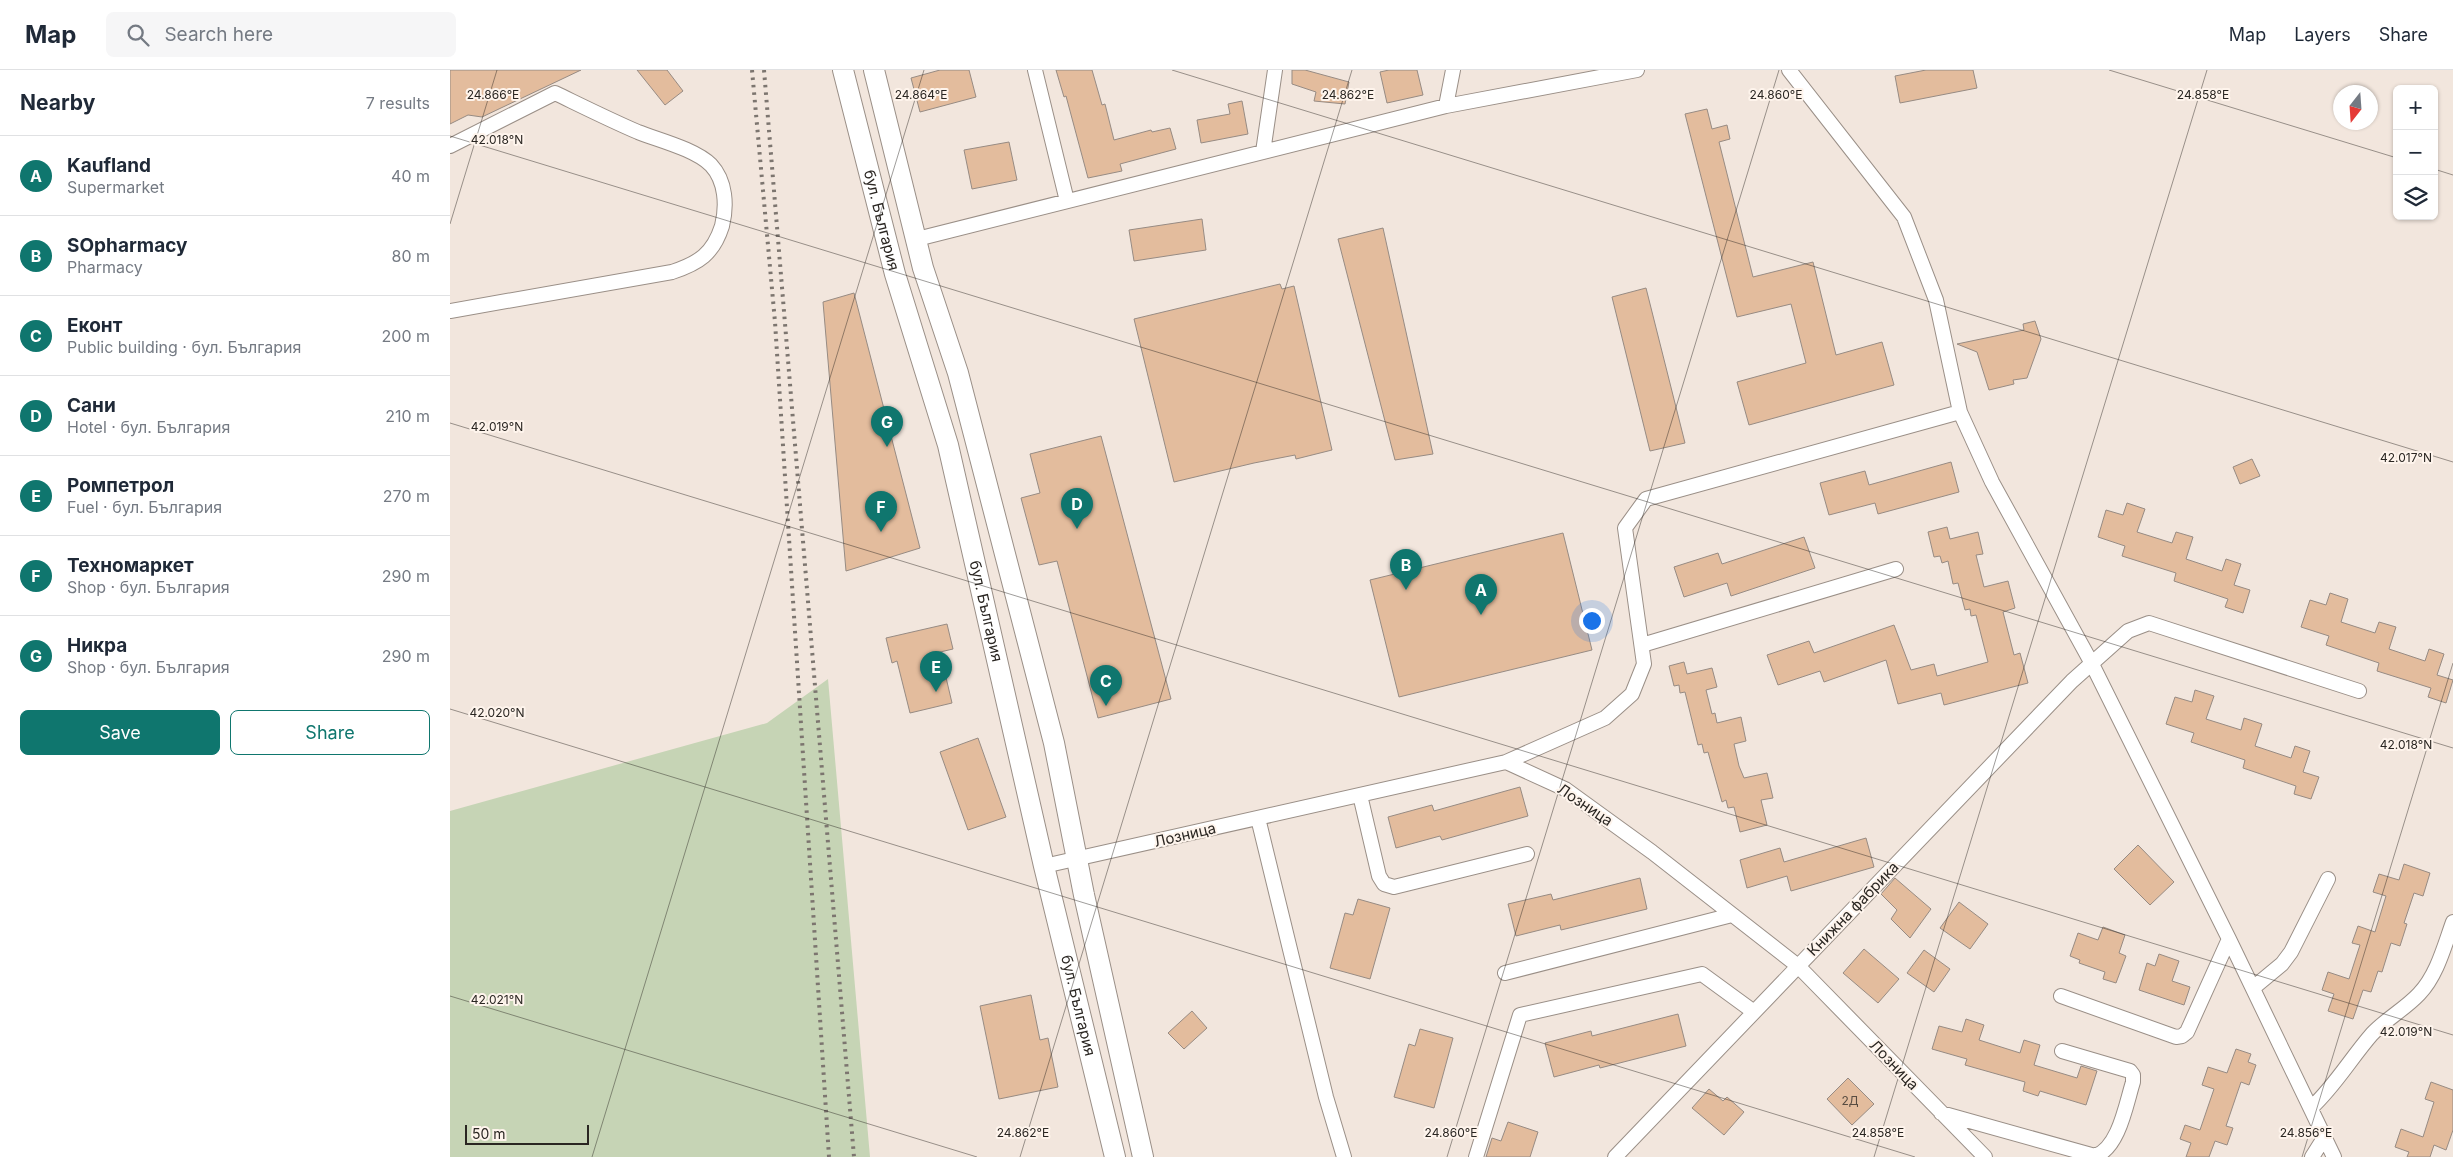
<!DOCTYPE html>
<meta charset="utf-8">
<style>
body{margin:0;font-family:Inter,sans-serif;background:#f6f6f7;color:#1f2937}
.controls{position:absolute;right:15px;top:15px;display:grid;overflow:hidden;border-radius:8px;box-shadow:0 1px 4px #0004}
.controls button{width:45px;height:45px;display:grid;place-items:center;padding:0;border:0;border-bottom:1px solid #e0e1e3;background:#fff;color:#1f2937;font:25px sans-serif}
.compass{position:absolute;left:1883px;top:15px;width:45px;height:45px;border-radius:50%;background:#fff;box-shadow:0 1px 4px #0004;rotate:197deg}
.scale{position:absolute;left:15px;bottom:12px;width:124px;box-sizing:border-box;padding-left:5px;border:2px solid #2a2622;border-top:0;font-size:14px;line-height:18px;white-space:nowrap;color:#2a2622;-webkit-text-stroke:4px #fef4ec;paint-order:stroke}
.you{position:absolute;left:1141px;top:550px;width:18px;height:18px;margin:-12px;border:4px solid #fff;border-radius:50%;background:#1a73e8;box-shadow:0 0 0 8px #1a73e833}
.badge{display:grid;place-items:center;width:32px;height:32px;border-radius:50%;background:#0f766e;color:#fff;font-size:16px;font-weight:700}
.pin{position:absolute;translate:-50% -41px;filter:drop-shadow(0 1px 2px #0008)}
.pin::after{content:'';position:absolute;top:26px;width:18px;height:15px;background:inherit;clip-path:polygon(0 0,100% 0,50% 100%)}
.list{margin:0;padding:0;list-style:none}
h2{display:flex;justify-content:space-between;align-items:center;height:65px;margin:0;padding:0 20px;font-size:21px}
h2 small{font-size:16px;font-weight:400;color:#747a83}
.list li{display:grid;grid-template-columns:32px 1fr auto;gap:15px;align-items:center;box-sizing:border-box;height:80px;padding:0 20px;border-top:1px solid #e0e1e3}
.list b{display:block;font-size:19px;white-space:nowrap}
.list p{margin:0;font-size:16px;white-space:nowrap;color:#747a83}
.list em{font-size:16px;font-style:normal;color:#747a83}
.actions{display:flex;gap:10px;padding:15px 20px}
.actions a{flex:1;padding:11px 0;border:1px solid #0f766e;border-radius:8px;text-align:center;font-size:18px;color:#0f766e}
.actions .main{background:#0f766e;color:#fff}
.icon{flex:none;width:28px;height:28px;fill:none;stroke:currentColor;stroke-width:2;stroke-linecap:round;stroke-linejoin:round}
.map{position:relative;flex:none;width:2003px;height:1087px;overflow:hidden}
header{display:flex;align-items:center;gap:30px;box-sizing:border-box;height:70px;padding:0 25px;background:#fff;border-bottom:1px solid #e0e1e3}
header strong{font-size:24px}
nav{display:flex;gap:28px;margin-inline-start:auto;font-size:18px}
.search{width:350px;height:45px;background:#f6f6f7;display:flex;align-items:center;gap:12px;box-sizing:border-box;padding:0 18px;border-radius:8px;color:#747a83;font-size:19px}
main{display:flex}
aside{flex:1;background:#fff}
.map>svg:first-child{display:block}
</style>
<header>
<strong>Map</strong>
<div class="search"><svg class="icon" aria-label="search" viewBox="0 0 24 24"><circle cx="10" cy="10" r="6"/><path d="M15 15l6 6"/></svg>Search here</div>
<nav><a>Map</a><a>Layers</a><a>Share</a></nav>
</header>
<main>
<aside>
<h2>Nearby<small>7 results</small></h2>
<ul class="list">
<li><span class="badge">A</span><div><b>Kaufland</b><p>Supermarket</p></div><em>40 m</em></li>
<li><span class="badge">B</span><div><b>SOpharmacy</b><p>Pharmacy</p></div><em>80 m</em></li>
<li><span class="badge">C</span><div><b>Еконт</b><p>Public building · бул. България</p></div><em>200 m</em></li>
<li><span class="badge">D</span><div><b>Сани</b><p>Hotel · бул. България</p></div><em>210 m</em></li>
<li><span class="badge">E</span><div><b>Ромпетрол</b><p>Fuel · бул. България</p></div><em>270 m</em></li>
<li><span class="badge">F</span><div><b>Техномаркет</b><p>Shop · бул. България</p></div><em>290 m</em></li>
<li><span class="badge">G</span><div><b>Никра</b><p>Shop · бул. България</p></div><em>290 m</em></li>
</ul>
<div class="actions"><a class="main">Save</a><a>Share</a></div>
</aside>
<div class="map">
<svg width="2003" height="1087" viewBox="0 0 2003 1087">
<rect width="100%" height="100%" fill="#f2e6dd"/>
<path fill="#c6d4b5" d="M 378,609 L 420,1087 L 0,1087 L 0,741 L 317,653 Z"/>
<path fill="#e3bc9d" stroke="#978b83" d="M 0,0 L 131,0 L 32,47 L 18,45 L 0,54 Z
M 187,0 L 217,0 L 233,21 L 215,35 Z
M 490,0 L 519,0 L 526,27 L 470,42 L 461,8 Z
M 606,0 L 642,0 L 652,35 L 655,34 L 664,70 L 701,60 L 702,62 L 720,58 L 726,79 L 670,94 L 672,101 L 638,108 L 616,26 L 614,27 Z
M 842,0 L 855,0 L 899,12 L 895,34 L 864,31 L 866,22 L 842,14 Z
M 939,0 L 967,0 L 973,25 L 937,33 L 930,2 Z
M 1476,0 L 1523,0 L 1527,18 L 1450,33 L 1445,6 Z
M 792,31 L 798,64 L 751,73 L 747,50 L 780,44 L 778,34 Z
M 1257,39 L 1262,59 L 1277,55 L 1280,69 L 1269,72 L 1303,207 L 1363,192 L 1386,285 L 1432,272 L 1444,315 L 1299,355 L 1287,312 L 1356,293 L 1341,234 L 1287,247 L 1235,44 Z
M 559,72 L 567,110 L 522,119 L 514,80 Z
M 752,149 L 756,180 L 684,191 L 679,160 Z
M 933,158 L 983,384 L 945,390 L 888,169 Z
M 830,214 L 832,219 L 844,216 L 882,380 L 846,389 L 845,385 L 804,393 L 724,412 L 684,249 Z
M 1196,218 L 1235,373 L 1200,381 L 1162,227 Z
M 404,223 L 470,478 L 396,501 L 373,232 Z
M 1585,251 L 1591,269 L 1577,308 L 1563,310 L 1564,314 L 1539,320 L 1527,282 L 1507,274 L 1574,260 L 1573,254 Z
M 651,366 L 721,629 L 648,648 L 607,491 L 589,495 L 571,428 L 590,423 L 580,384 Z
M 1802,389 L 1810,406 L 1790,414 L 1783,397 Z
M 1501,392 L 1509,422 L 1428,444 L 1425,433 L 1379,445 L 1370,413 L 1415,401 L 1419,415 Z
M 1677,433 L 1695,439 L 1687,462 L 1722,473 L 1726,462 L 1743,467 L 1736,489 L 1772,501 L 1776,489 L 1791,494 L 1784,515 L 1800,520 L 1793,543 L 1775,537 L 1778,529 L 1724,511 L 1726,503 L 1672,486 L 1675,476 L 1648,467 L 1656,440 L 1673,445 Z
M 1497,457 L 1500,469 L 1528,462 L 1533,484 L 1526,485 L 1534,517 L 1558,511 L 1565,538 L 1553,542 L 1564,585 L 1570,583 L 1578,613 L 1494,635 L 1491,623 L 1448,634 L 1436,590 L 1374,612 L 1370,601 L 1328,615 L 1317,585 L 1359,571 L 1364,583 L 1444,555 L 1461,600 L 1484,594 L 1487,606 L 1538,592 L 1526,545 L 1521,546 L 1520,539 L 1515,540 L 1508,513 L 1503,514 L 1498,491 L 1492,493 L 1490,486 L 1484,487 L 1478,462 Z
M 1113,463 L 1142,580 L 949,627 L 920,510 Z
M 1354,467 L 1365,498 L 1281,526 L 1277,513 L 1234,527 L 1224,497 L 1268,483 L 1272,494 Z
M 1880,523 L 1898,529 L 1891,552 L 1925,563 L 1929,552 L 1946,557 L 1939,579 L 1975,591 L 1979,579 L 1994,584 L 1987,605 L 2003,610 L 1996,633 L 1978,627 L 1981,618 L 1927,601 L 1929,593 L 1876,575 L 1879,566 L 1851,557 L 1860,530 L 1876,535 Z
M 497,554 L 503,579 L 490,582 L 502,633 L 460,643 L 447,591 L 442,593 L 436,568 Z
M 1234,592 L 1237,604 L 1262,598 L 1267,617 L 1256,620 L 1262,644 L 1265,643 L 1267,653 L 1291,647 L 1296,671 L 1284,674 L 1289,696 L 1294,708 L 1317,703 L 1323,728 L 1311,730 L 1317,755 L 1290,762 L 1284,737 L 1278,738 L 1276,730 L 1272,732 L 1258,682 L 1254,683 L 1252,674 L 1248,675 L 1235,622 L 1230,623 L 1229,615 L 1224,616 L 1219,596 Z
M 1745,620 L 1764,626 L 1756,649 L 1791,660 L 1794,648 L 1812,654 L 1805,676 L 1841,688 L 1845,676 L 1860,681 L 1853,702 L 1869,707 L 1861,729 L 1844,724 L 1846,716 L 1793,698 L 1795,690 L 1741,672 L 1744,663 L 1716,654 L 1725,627 L 1742,632 Z
M 528,668 L 556,747 L 518,760 L 490,682 Z
M 1070,717 L 1078,746 L 992,770 L 990,766 L 946,778 L 938,747 L 982,735 L 984,741 Z
M 1416,768 L 1424,797 L 1341,821 L 1337,806 L 1297,818 L 1290,790 L 1330,778 L 1334,792 Z
M 1688,775 L 1724,812 L 1700,835 L 1664,799 Z
M 1954,794 L 1980,803 L 1973,826 L 1964,823 L 1954,853 L 1957,854 L 1950,876 L 1941,873 L 1932,902 L 1928,901 L 1921,922 L 1913,920 L 1903,949 L 1878,941 L 1884,924 L 1872,920 L 1878,902 L 1899,909 L 1910,875 L 1902,873 L 1908,856 L 1925,862 L 1936,826 L 1923,822 L 1929,804 L 1949,810 Z
M 1190,808 L 1197,839 L 1111,860 L 1110,855 L 1066,866 L 1058,834 L 1101,824 L 1103,830 Z
M 1445,808 L 1481,839 L 1460,868 L 1441,849 L 1447,840 L 1431,824 Z
M 908,829 L 940,838 L 920,909 L 880,898 L 895,843 L 903,845 Z
M 1509,832 L 1538,854 L 1520,879 L 1490,858 Z
M 1653,857 L 1675,865 L 1669,883 L 1676,886 L 1666,913 L 1653,909 L 1655,902 L 1629,893 L 1630,890 L 1620,886 L 1628,863 L 1648,870 Z
M 1414,879 L 1449,909 L 1428,933 L 1393,903 Z
M 1474,880 L 1500,899 L 1484,922 L 1457,903 Z
M 1709,884 L 1729,891 L 1722,911 L 1740,917 L 1734,935 L 1689,920 L 1697,893 L 1705,896 Z
M 581,925 L 590,970 L 598,968 L 608,1017 L 549,1029 L 530,936 Z
M 742,941 L 757,958 L 734,979 L 718,963 Z
M 1228,944 L 1236,976 L 1150,998 L 1149,995 L 1104,1007 L 1095,973 L 1141,961 L 1142,966 Z
M 1516,949 L 1534,955 L 1529,970 L 1570,983 L 1574,970 L 1590,975 L 1584,995 L 1627,1008 L 1631,996 L 1647,1001 L 1636,1035 L 1590,1021 L 1588,1026 L 1573,1021 L 1575,1012 L 1515,995 L 1517,989 L 1482,979 L 1489,956 L 1512,962 Z
M 970,959 L 1003,968 L 984,1038 L 944,1027 L 959,974 L 965,976 Z
M 1786,979 L 1801,984 L 1798,992 L 1806,995 L 1799,1015 L 1791,1012 L 1776,1056 L 1783,1058 L 1777,1075 L 1765,1071 L 1759,1087 L 1736,1087 L 1741,1073 L 1730,1069 L 1735,1055 L 1750,1060 L 1764,1019 L 1752,1015 L 1758,997 L 1777,1003 Z
M 1398,1008 L 1424,1034 L 1402,1055 L 1377,1029 Z
M 1981,1012 L 2003,1020 L 2003,1060 L 1996,1080 L 1984,1075 L 1980,1087 L 1957,1087 L 1959,1082 L 1945,1077 L 1951,1059 L 1973,1067 L 1984,1032 L 1975,1029 Z
M 1259,1019 L 1273,1031 L 1277,1027 L 1294,1042 L 1274,1065 L 1242,1038 Z
M 1058,1052 L 1088,1062 L 1080,1087 L 1036,1087 L 1042,1068 L 1051,1071 Z"/>
<g fill="none" stroke-linecap="round" stroke-linejoin="round">
<g stroke="#9a8f87" stroke-width="16">
<path id="minor" d="M 585,0 L 617,131
M 1339,0 L 1454,147 L 1486,230 L 1510,342 L 1542,412 L 1641,592 L 1779,869 L 1884,1087
M 996,36 L 1003,0
M 0,76 L 105,23 C 132,36 160,50 188,62 C 208,70 245,79 261,95 C 276,111 277,136 272,156 C 263,184 249,193 222,202 L 0,241
M 813,82 L 825,0
M 467,169 L 996,36 L 1187,0
M 1192,575 L 1446,499
M 1056,692 L 1155,648 L 1182,624 L 1194,594 L 1175,458 L 1196,429 L 1510,342
M 910,725 L 929,806 L 934,814 L 944,817 L 1077,784
M 808,748 L 876,1027 L 894,1087
M 594,796 L 1056,692 L 1115,719 L 1202,782 L 1348,896 L 1535,1087
M 1055,903 L 1282,845
M 1803,918 L 1832,894 L 1841,882 L 1878,809
M 1611,926 L 1726,967 L 1732,966 L 1737,962 L 1779,869
M 1861,1038 C 1885,1016 1901,988 1922,964 C 1936,949 1955,939 1969,924 C 1987,905 1994,877 2003,852
M 1491,1043 L 1645,1086 C 1669,1078 1676,1034 1683,1012 L 1683,1005 L 1680,1001 L 1612,981
M 1026,1087 L 1070,945 L 1252,904 L 1304,942
M 1165,1087 L 1622,611 L 1678,561 L 1699,553 L 1909,621
M 1862,1087 L 1874,1068"/>
</g>
<g stroke="#9a8f87" stroke-width="22">
<g id="secondary">
<path id="s1" d="M 393,0 L 445,204 L 498,375 L 594,796 L 665,1087"/>
<path d="M 424,0 L 473,198 L 508,303 L 604,673 L 634,825 L 693,1087"/>
</g>
</g>
<use href="#minor" stroke="#fff" stroke-width="14"/>
<use href="#secondary" stroke="#fff" stroke-width="20"/>
<path stroke="#7c756f" stroke-width="4" stroke-dasharray="2.5 5" stroke-linecap="butt" d="M 302,0 L 325,252 L 379,1087
M 314,0 L 404,1087"/>
</g>
<path fill="none" stroke="#2a2622" stroke-width="1" stroke-opacity="0.45" d="M 722,0 L 2003,392M 1659,0 L 1947,88M 0,66 L 2003,678M 1984,99 L 2003,105M 0,154 L 47,0M 0,353 L 2003,965M 0,639 L 1465,1087M 0,926 L 527,1087M 142,1087 L 474,0M 570,1087 L 902,0M 997,1087 L 1329,0M 1424,1087 L 1757,0M 1852,1087 L 2003,593"/>
<g text-anchor="middle" stroke-width="4" stroke-linejoin="round" paint-order="stroke">
<g font-size="12" fill="#584c41">
<text x="1400" y="1035">2Д</text>
</g>
<g font-size="15" fill="#2a2622" stroke="#fef4ec">
<text dy="5" stroke="none"><textPath href="#s1" startOffset="155">бул. България</textPath></text>
<text dy="5" stroke="none"><textPath href="#s1" startOffset="560">бул. България</textPath></text>
<text transform="translate(1135 735) rotate(34)" y="5">Лозница</text>
<text transform="translate(735 765) rotate(-13)" y="5">Лозница</text>
<text transform="translate(1403 839) rotate(-46)" y="5">Книжна фабрика</text>
<text dy="5" stroke="none"><textPath href="#s1" startOffset="965">бул. България</textPath></text>
<text transform="translate(1444 995) rotate(46)" y="5">Лозница</text>
</g>
</g>
<g font-size="12" text-anchor="middle" fill="#2a2622" stroke="#fef4ec" stroke-width="4" stroke-linejoin="round" paint-order="stroke">
<text x="43" y="29">24.866°E</text>
<text x="471" y="29">24.864°E</text>
<text x="898" y="29">24.862°E</text>
<text x="1326" y="29">24.860°E</text>
<text x="1753" y="29">24.858°E</text>
<text x="47" y="74">42.018°N</text>
<text x="47" y="361">42.019°N</text>
<text x="1956" y="392">42.017°N</text>
<text x="47" y="647">42.020°N</text>
<text x="1956" y="679">42.018°N</text>
<text x="47" y="934">42.021°N</text>
<text x="1956" y="966">42.019°N</text>
<text x="573" y="1067">24.862°E</text>
<text x="1001" y="1067">24.860°E</text>
<text x="1428" y="1067">24.858°E</text>
<text x="1856" y="1067">24.856°E</text>
</g>
</svg>
<div class="controls">
<button>+</button>
<button>−</button>
<button><svg class="icon" aria-label="layers" viewBox="0 0 24 24"><path d="M12 4l9 5-9 5-9-5zM3 14l9 5 9-5"/></svg></button>
</div>
<svg class="compass" viewBox="-18 -18 36 36"><path d="M0-13l5 13h-10z" fill="#e53935"/><path d="M0 13l5-13h-10z" fill="#747a83"/></svg>
<div class="scale">50 m</div>
<div class="you"></div>
<div class="pin badge" style="left:1031px;top:545px">A</div>
<div class="pin badge" style="left:956px;top:520px">B</div>
<div class="pin badge" style="left:656px;top:636px">C</div>
<div class="pin badge" style="left:627px;top:459px">D</div>
<div class="pin badge" style="left:486px;top:622px">E</div>
<div class="pin badge" style="left:431px;top:462px">F</div>
<div class="pin badge" style="left:437px;top:377px">G</div>
</div>
</main>
